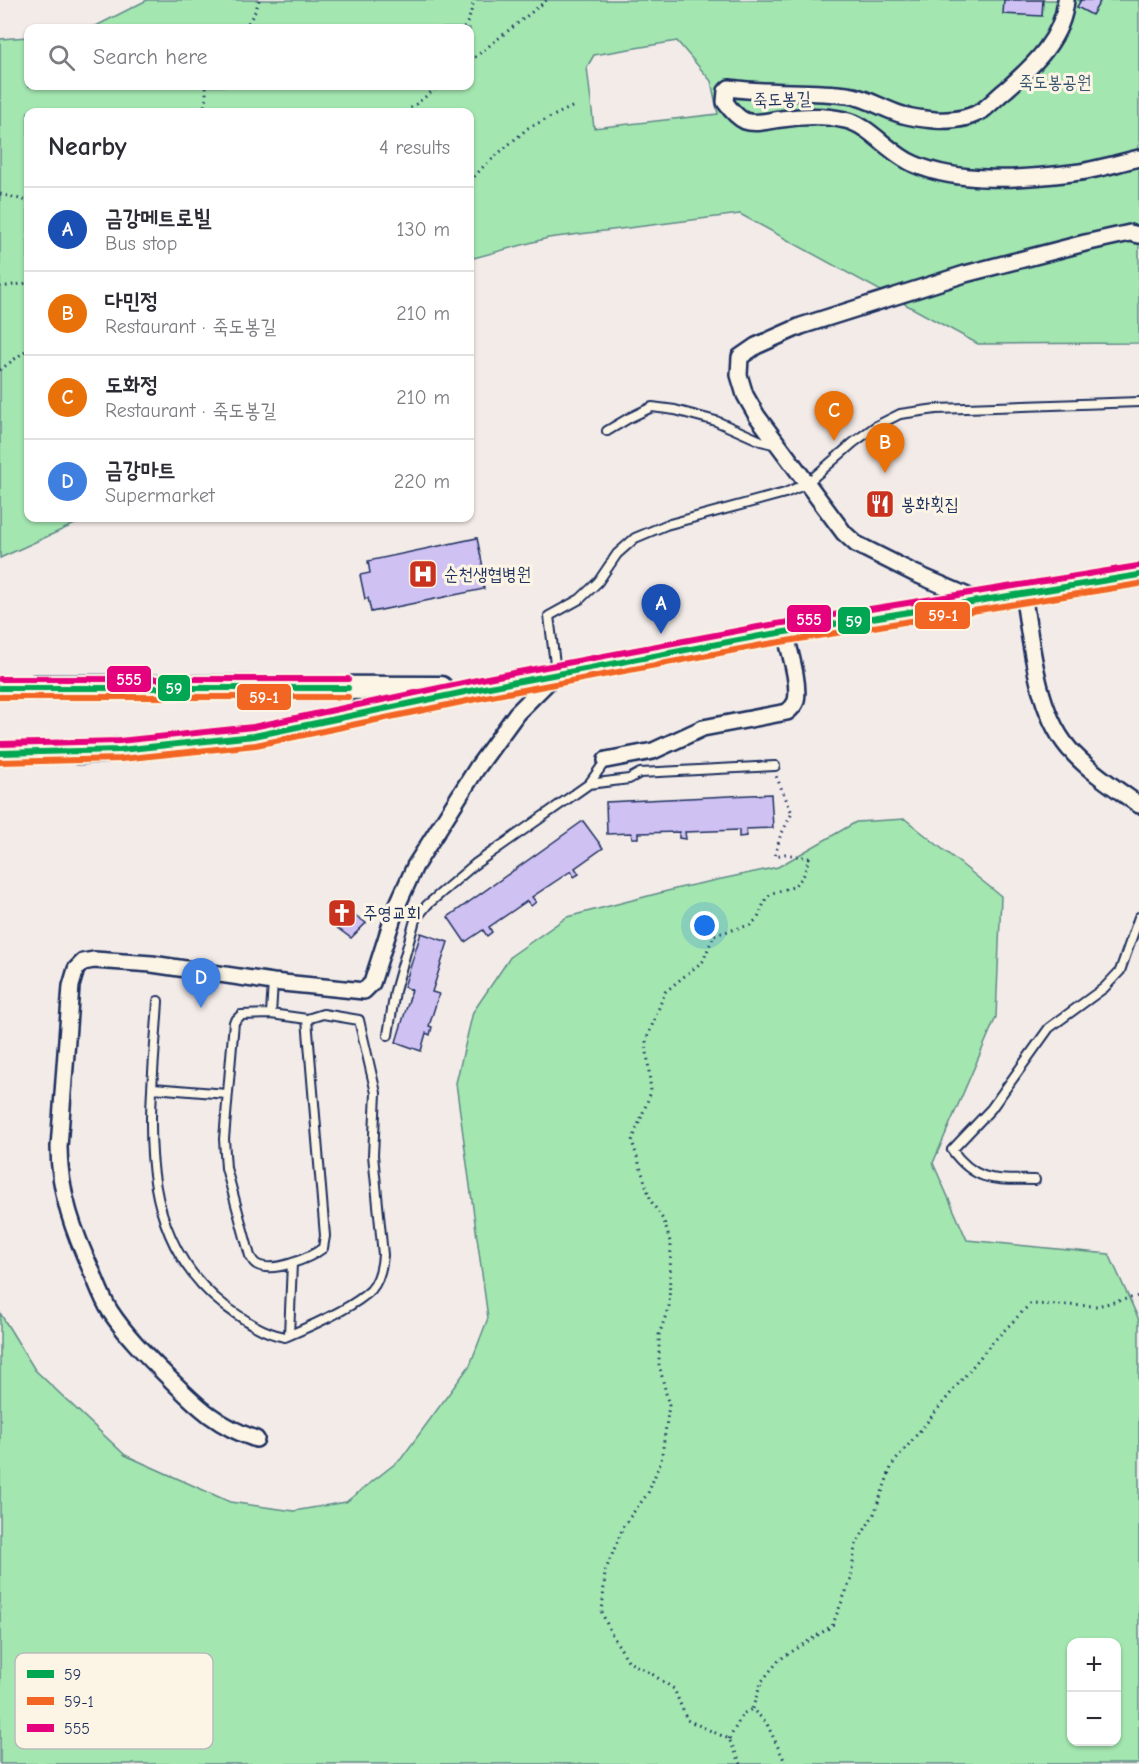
<!DOCTYPE html>
<meta charset="utf-8">
<style>
body{margin:0;font-family:"Comic Neue","Poor Story",sans-serif;background:#f2f2f3;color:#2b2b33}
.controls{position:absolute;right:18px;bottom:18px;display:grid;overflow:hidden;border-radius:12px;box-shadow:0 2px 4px #0004}
.controls button{width:54px;height:54px;display:grid;place-items:center;padding:0;border:0;border-bottom:2px solid #e1e1e2;background:#fff;color:#2b2b33;font:30px sans-serif}
.you{position:absolute;left:705px;top:926px;width:21px;height:21px;margin:-15px;border:4px solid #fff;border-radius:50%;background:#1a73e8;box-shadow:0 0 0 9px #1a73e833}
.badge{display:grid;place-items:center;width:39px;height:39px;border-radius:50%;background:#c8321e;color:#fff;font-size:20px;font-weight:700}
.pin{position:absolute;translate:-50% -50px;filter:drop-shadow(0 2px 3px #0008)}
.pin::after{content:'';position:absolute;top:32px;width:21px;height:18px;background:inherit;clip-path:polygon(0 0,100% 0,50% 100%)}
.list{margin:0;padding:0;list-style:none}
h2{display:flex;justify-content:space-between;align-items:center;height:78px;margin:0;padding:0 24px;font-size:26px}
h2 small{font-size:20px;font-weight:400;color:#7c7c81}
.list li{display:grid;grid-template-columns:39px 1fr auto;gap:18px;align-items:center;box-sizing:border-box;height:84px;padding:0 24px;border-top:2px solid #e1e1e2}
.list b{display:block;font-size:22px;white-space:nowrap}
.list p{margin:0;font-size:20px;white-space:nowrap;color:#7c7c81}
.list em{font-size:20px;font-style:normal;color:#7c7c81}
.icon{flex:none;width:33px;height:33px;fill:none;stroke:currentColor;stroke-width:2;stroke-linecap:round;stroke-linejoin:round}
.map{position:relative;flex:none;width:1139px;height:1764px;overflow:hidden}
.search{position:absolute;background:#fff;box-shadow:0 2px 4px #0004;left:24px;top:24px;width:450px;height:66px;display:flex;align-items:center;gap:15px;box-sizing:border-box;padding:0 21px;border-radius:12px;color:#7c7c81;font-size:22px}
.panel{position:absolute;background:#fff;box-shadow:0 2px 4px #0004;left:24px;top:108px;width:450px;height:414px;border-radius:12px}
.map>svg:first-child{display:block}
</style>
<div class="map">
<svg width="1139" height="1764" viewBox="0 0 1139 1764">
<rect width="100%" height="100%" fill="#f3ebe8"/>
<filter id="ink" filterUnits="userSpaceOnUse"><feTurbulence type="fractalNoise" baseFrequency=".0167" numOctaves="2"/><feDisplacementMap in="SourceGraphic" scale="12" xChannelSelector="R" yChannelSelector="G"/><feConvolveMatrix kernelMatrix="1 2 1 2 8 2 1 2 1" color-interpolation-filters="sRGB"/></filter>
<g filter="url(#ink)">
<path fill="#a3e6b0" stroke="#5f8a87" stroke-width="1.5" fill-rule="evenodd" d="M 147,0 L 1139,0 L 1139,343 L 978,344 L 740,214 L 548,238 L 470,259 L 470,112 L 28,112 L 28,518 L 88,518 L 0,558 L 0,39 L 28,37 L 28,86 L 470,86 L 470,28 L 80,28 L 96,26 ZM 677,41 L 711,81 L 718,114 L 594,128 L 587,67 L 594,55 Z
M 905,819 L 1001,896 L 996,1017 L 933,1163 L 967,1240 L 1109,1254 L 1139,1320 L 1139,1764 L 0,1764 L 0,1313 L 35,1370 L 125,1455 L 230,1502 L 294,1511 L 346,1502 L 401,1459 L 470,1365 L 488,1318 L 456,1083 L 473,1012 L 511,956 L 567,917 L 679,888 L 778,867 L 856,822 ZM 1116,1642 L 1116,1742 L 1072,1742 L 1072,1642 Z"/>
<path fill="#d0c1f3" stroke="#1b2f5e" stroke-width="1.5" d="M 1004,0 L 1043,0 L 1042,16 L 1003,14 Z
M 1081,0 L 1101,0 L 1092,15 L 1077,7 Z
M 477,538 L 484,572 L 480,572 L 484,589 L 371,612 L 368,598 L 365,599 L 360,575 L 370,573 L 368,561 Z
M 771,794 L 773,828 L 746,829 L 747,836 L 739,837 L 739,830 L 685,832 L 686,839 L 679,838 L 679,832 L 638,833 L 638,838 L 632,838 L 631,833 L 607,834 L 606,802 Z
M 583,821 L 603,848 L 575,868 L 579,874 L 574,877 L 571,871 L 532,897 L 536,902 L 531,906 L 527,901 L 489,927 L 492,932 L 487,936 L 483,930 L 465,942 L 448,917 Z
M 338,903 L 366,923 L 351,938 L 329,922 Z
M 421,933 L 448,942 L 432,992 L 439,994 L 429,1026 L 432,1027 L 430,1035 L 426,1033 L 421,1051 L 396,1042 L 412,990 L 404,987 Z"/>
<g fill="none" stroke-linecap="round" stroke-linejoin="round">
<path stroke="#c8c5cc" stroke-width="22" stroke-dasharray="22 11" stroke-linecap="butt" d="M 0,688 L 34,687
M 0,753 L 78,752"/>
<g stroke="#1b2f5e" stroke-width="12">
<path id="lane" d="M 607,431 L 629,418 L 652,407 L 675,410 L 716,421 L 761,441 L 777,445
M 556,672 L 549,616 L 580,599 L 598,582 L 617,554 L 635,538 L 666,525 L 785,493 L 806,484 L 853,443 L 876,426 L 900,414 L 936,409 L 1139,402
M 589,784 L 629,779 L 640,773 L 775,766
M 158,1001 C 152,1107 128,1231 225,1306 C 243,1319 262,1333 285,1337 C 309,1327 353,1308 371,1290 C 379,1281 382,1267 383,1255 L 373,1155 L 376,1093 L 359,1020 L 323,1014 L 307,1019 L 271,1014 L 273,982
M 271,1014 L 241,1015 L 234,1022 L 224,1139 L 226,1168 L 250,1256 C 252,1259 253,1262 256,1264 C 272,1274 310,1258 323,1248 L 325,1236 L 307,1019
M 388,1035 L 395,991 L 415,920 L 427,905 L 475,864 L 589,784 L 606,760
M 153,1088 L 227,1094
M 1035,1180 C 997,1179 977,1184 952,1150 L 991,1109 L 1049,1028 L 1104,988 L 1120,971 L 1139,917
M 289,1335 L 292,1263"/>
</g>
<g stroke="#1b2f5e" stroke-width="20">
<path id="street" d="M 1066,0 C 1063,38 1034,65 1007,89 C 999,95 991,104 983,110 C 969,119 951,121 935,120 C 924,119 913,118 903,115 C 884,110 867,97 847,95 C 808,90 768,94 729,88 L 726,91 L 725,102 C 730,109 736,117 745,121 C 756,125 770,120 781,119 C 801,116 825,115 845,120 C 870,125 888,153 914,164 C 959,184 1023,179 1072,173 C 1094,171 1117,163 1139,158
M 1023,594 C 1032,644 1036,716 1074,754 C 1093,774 1117,789 1139,805
M 979,601 L 914,573 L 856,544 L 844,533 L 757,416 L 745,395 L 739,375 L 740,357 L 756,346 L 801,326 L 965,274 L 1085,243 L 1130,233 L 1139,235
M 606,760 L 653,751 L 703,728 L 787,712 C 791,709 794,706 796,701 C 800,683 789,650 785,632
M 256,1439 C 218,1426 199,1408 171,1380 C 149,1358 127,1337 110,1311 C 103,1300 98,1286 93,1274 C 74,1233 59,1193 59,1147 L 71,986 L 76,969 L 83,962 L 94,960 L 152,964 L 273,982 L 364,991 L 372,983 L 396,908 L 415,866 L 477,768 L 517,713 L 554,676"/>
</g>
<g stroke="#1b2f5e" stroke-width="27">
<path id="secondary" d="M 34,687 L 441,688
M 78,752 L 120,750 L 254,736 L 484,688 L 760,636 L 1139,575"/>
</g>
<path stroke="#1b2f5e" stroke-width="3" stroke-dasharray="1.5 4.5" stroke-linecap="butt" d="M 245,28 L 256,10 L 259,0
M 464,28 L 469,19 L 474,0
M 470,61 L 547,0
M 203,112 L 206,99 L 206,86
M 406,112 L 439,86
M 470,181 L 484,166 L 528,128 L 576,105
M 0,194 L 28,201
M 0,287 L 28,283
M 0,370 L 28,349
M 729,1739 L 743,1714 L 752,1709
M 741,1764 L 729,1739 L 687,1720 L 674,1689 L 649,1672 L 629,1662 L 612,1635 L 602,1613 L 605,1572 L 624,1525 L 648,1493 L 661,1461 L 669,1406 L 659,1364 L 659,1335 L 669,1306 L 671,1245 L 664,1221 L 651,1201 L 632,1141 L 651,1092 L 646,1041 L 665,992 L 703,961 L 714,935 L 750,925 L 758,918 L 766,898 L 772,893 L 793,887 L 803,877 L 809,858 L 785,854 L 775,856 L 780,837 L 792,813 L 776,776
M 786,1764 L 766,1722 L 752,1709 L 762,1681 L 779,1660 L 832,1626 L 851,1579 L 855,1546 L 874,1514 L 892,1465 L 991,1344 L 1030,1304 L 1097,1306 L 1139,1296"/>
<use href="#lane" stroke="#fcf5e5" stroke-width="8"/>
<use href="#street" stroke="#fcf5e5" stroke-width="15"/>
<use href="#secondary" stroke="#fcf5e5" stroke-width="22"/>
<g stroke="#fcf5e5" stroke-width="10">
<path id="bus-1" d="M 0,688 L 348,688
M 0,753 L 120,750 L 254,736 L 484,688 L 760,636 L 1139,575"/>
</g>
<g stroke="#fcf5e5" stroke-width="10">
<path id="bus-2" d="M 0,697 L 348,697
M 0,762 L 121,759 L 256,745 L 486,697 L 762,645 L 1139,584"/>
</g>
<g stroke="#fcf5e5" stroke-width="10">
<path id="bus-3" d="M 0,679 L 348,679
M 0,744 L 119,741 L 253,727 L 482,679 L 758,627 L 1138,566"/>
</g>
<use href="#bus-1" stroke="#00a651" stroke-width="6"/>
<use href="#bus-2" stroke="#f26522" stroke-width="6"/>
<use href="#bus-3" stroke="#e5007d" stroke-width="6"/>
</g>
</g>
<defs>
<g id="restaurant-square" transform="scale(1.5)"><rect x="-9" y="-9" width="18" height="18" rx="4" fill="#c8321e" stroke="#fcf5e5"/><path d="M-5-6h1v4h1v-4h1v4h1v-4h1v5L-1.5 .5V6h-2V.5L-5-1ZM5-6V6H3V1.5H1.5Q1.5-4 5-6Z" fill="#fff"/></g>
<g id="hospital-square" transform="scale(1.5)"><rect x="-9" y="-9" width="18" height="18" rx="4" fill="#c8321e" stroke="#fcf5e5"/><path d="M-5-5h3v3.5h4V-5h3V5h-3V1.5h-4V5h-3Z" fill="#fff"/></g>
<g id="church-square" transform="scale(1.5)"><rect x="-9" y="-9" width="18" height="18" rx="4" fill="#c8321e" stroke="#fcf5e5"/><path d="M-1.2-6h2.4v3.5h3.3v2.4h-3.3V6h-2.4V-.1h-3.3v-2.4h3.3Z" fill="#fff"/></g>
</defs>
<g fill-rule="evenodd">
<use href="#restaurant-square" x="880" y="504"/>
<use href="#hospital-square" x="423" y="574"/>
<use href="#church-square" x="342" y="913"/>
</g>
<g text-anchor="middle" stroke-width="6" stroke-linejoin="round" paint-order="stroke">
<g font-size="18" fill="#36546e" stroke="#fcf5e5">
<text x="1055" y="88">죽도봉공원</text>
</g>
<g font-size="18" fill="#1b2f5e" stroke="#fcf5e5">
<text transform="translate(782 99) rotate(-2)" y="6">죽도봉길</text>
</g>
<g font-size="18" fill="#1b2f5e" stroke="#fcf5e5" text-anchor="start">
<text x="901" y="510">봉화횟집</text>
<text x="444" y="580">순천생협병원</text>
<text x="363" y="919">주영교회</text>
</g>
</g>
<rect x="15" y="1653" width="198" height="96" rx="9" fill="#fcf5e5" stroke="#b8babc" stroke-width="1.5"/>
<rect x="27" y="1670" width="27" height="8" fill="#00a651"/>
<rect x="27" y="1697" width="27" height="8" fill="#f26522"/>
<rect x="27" y="1724" width="27" height="8" fill="#e5007d"/>
<g font-size="16" fill="#1b2f5e">
<text x="64" y="1680">59</text>
<text x="64" y="1707">59-1</text>
<text x="64" y="1734">555</text>
</g>
<g stroke="#fcf5e5" stroke-width="2">
<rect x="914" y="601" width="57" height="29" rx="6" fill="#f26522"/>
<rect x="786" y="604" width="46" height="29" rx="6" fill="#e5007d"/>
<rect x="837" y="606" width="34" height="29" rx="6" fill="#00a651"/>
<rect x="106" y="665" width="46" height="28" rx="6" fill="#e5007d"/>
<rect x="157" y="674" width="34" height="28" rx="6" fill="#00a651"/>
<rect x="236" y="683" width="56" height="28" rx="6" fill="#f26522"/>
</g>
<g font-size="16" text-anchor="middle" font-weight="bold" fill="#fff">
<text x="943" y="621">59-1</text>
<text x="809" y="625">555</text>
<text x="854" y="627">59</text>
<text x="129" y="685">555</text>
<text x="174" y="694">59</text>
<text x="264" y="703">59-1</text>
</g>
</svg>
<div class="controls">
<button>+</button>
<button>−</button>
</div>
<div class="you"></div>
<div class="pin badge" style="left:661px;top:634px;background:#1a4fb4">A</div>
<div class="pin badge" style="left:885px;top:473px;background:#e8710a">B</div>
<div class="pin badge" style="left:834px;top:441px;background:#e8710a">C</div>
<div class="pin badge" style="left:201px;top:1008px;background:#3f7fe0">D</div>
<div class="search"><svg class="icon" aria-label="search" viewBox="0 0 24 24"><circle cx="10" cy="10" r="6"/><path d="M15 15l6 6"/></svg>Search here</div>
<section class="panel">
<h2>Nearby<small>4 results</small></h2>
<ul class="list">
<li><span class="badge" style="background:#1a4fb4">A</span><div><b>금강메트로빌</b><p>Bus stop</p></div><em>130 m</em></li>
<li><span class="badge" style="background:#e8710a">B</span><div><b>다민정</b><p>Restaurant · 죽도봉길</p></div><em>210 m</em></li>
<li><span class="badge" style="background:#e8710a">C</span><div><b>도화정</b><p>Restaurant · 죽도봉길</p></div><em>210 m</em></li>
<li><span class="badge" style="background:#3f7fe0">D</span><div><b>금강마트</b><p>Supermarket</p></div><em>220 m</em></li>
</ul>
</section>
</div>
